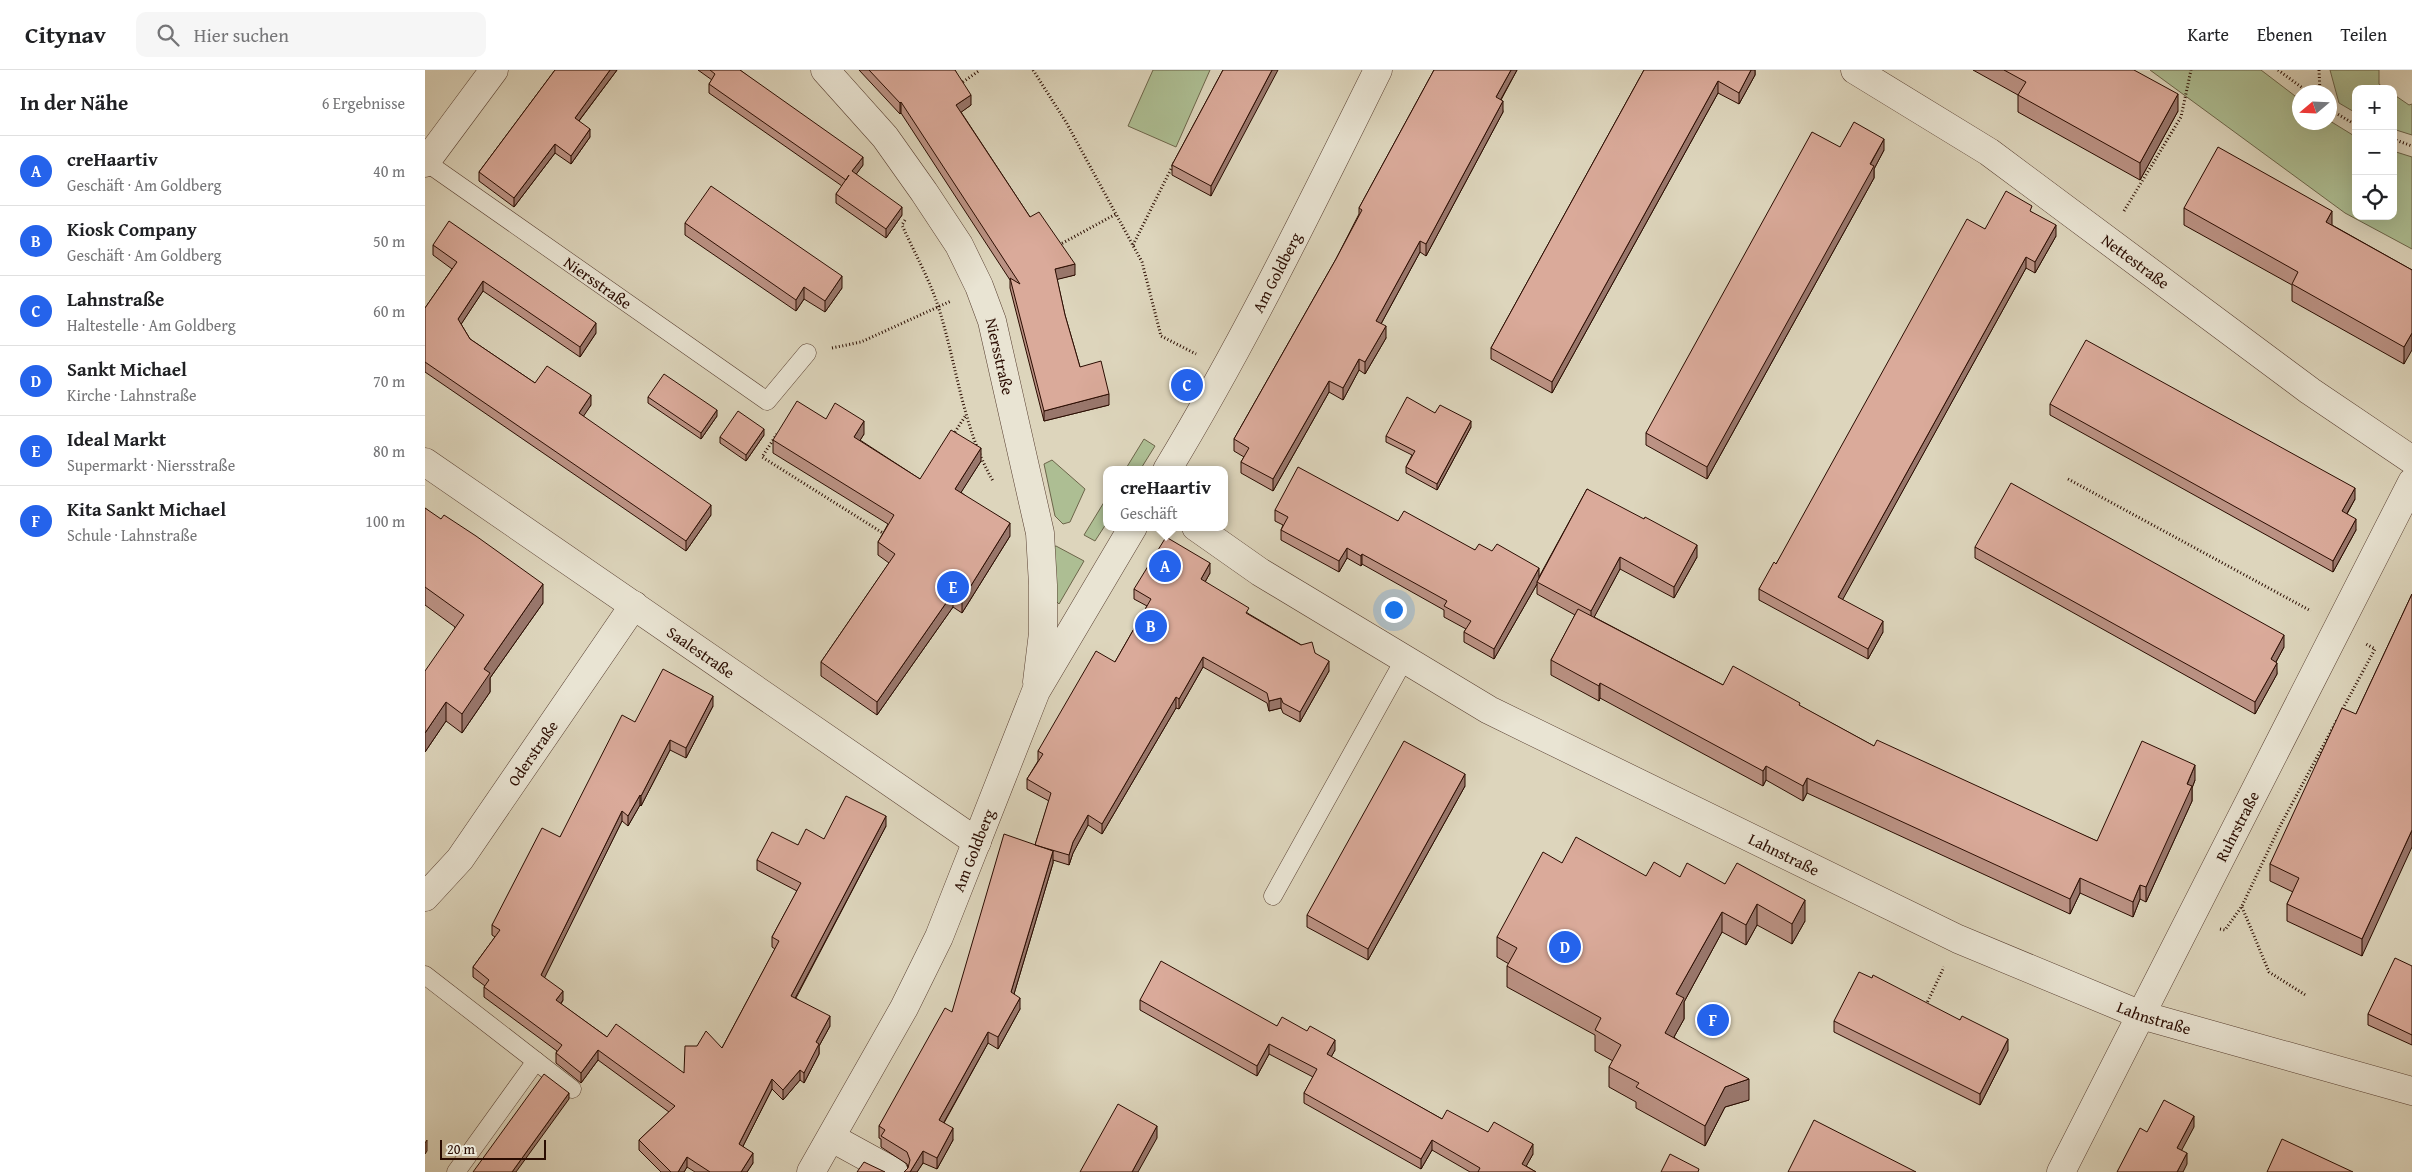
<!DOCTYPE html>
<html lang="de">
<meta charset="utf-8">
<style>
body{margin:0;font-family:"Gentium Book Plus",serif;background:#f6f6f6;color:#202124}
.controls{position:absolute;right:15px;top:15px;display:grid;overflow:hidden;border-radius:10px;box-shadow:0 5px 20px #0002}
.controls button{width:45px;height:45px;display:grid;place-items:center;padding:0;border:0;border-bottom:1px solid #e0e0e0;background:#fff;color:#202124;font:25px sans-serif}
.compass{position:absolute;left:1867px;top:15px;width:45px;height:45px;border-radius:50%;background:#fff;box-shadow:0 5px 20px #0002;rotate:251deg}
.scale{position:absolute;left:15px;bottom:12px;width:106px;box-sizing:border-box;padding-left:5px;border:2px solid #2a0c01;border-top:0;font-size:14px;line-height:18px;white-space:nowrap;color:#2a0c01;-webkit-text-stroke:4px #e9e4d3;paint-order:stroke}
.you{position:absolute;left:968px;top:539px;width:18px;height:18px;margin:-12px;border:4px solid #fff;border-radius:50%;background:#1a73e8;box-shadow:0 0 0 8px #1a73e833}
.badge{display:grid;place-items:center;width:32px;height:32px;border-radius:50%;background:#2563eb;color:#fff;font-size:16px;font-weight:700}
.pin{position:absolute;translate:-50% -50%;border:2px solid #fff;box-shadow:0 1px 5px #0006}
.popup{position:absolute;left:678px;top:396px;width:125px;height:65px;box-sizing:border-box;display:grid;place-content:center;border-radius:10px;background:#fff;filter:drop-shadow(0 1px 4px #0005);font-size:16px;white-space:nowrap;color:#757577}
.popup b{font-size:19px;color:#202124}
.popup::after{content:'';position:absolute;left:50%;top:100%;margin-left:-10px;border:10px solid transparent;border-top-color:#fff}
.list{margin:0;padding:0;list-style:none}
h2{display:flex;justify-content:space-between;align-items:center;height:65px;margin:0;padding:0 20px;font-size:21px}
h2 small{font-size:16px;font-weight:400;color:#757577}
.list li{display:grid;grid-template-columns:32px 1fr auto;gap:15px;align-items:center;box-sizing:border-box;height:70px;padding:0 20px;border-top:1px solid #e0e0e0}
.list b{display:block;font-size:19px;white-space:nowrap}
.list p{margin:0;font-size:16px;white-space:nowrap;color:#757577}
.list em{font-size:16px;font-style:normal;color:#757577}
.icon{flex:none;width:28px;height:28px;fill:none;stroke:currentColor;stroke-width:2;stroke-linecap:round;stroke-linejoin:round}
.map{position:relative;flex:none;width:1987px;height:1102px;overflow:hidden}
header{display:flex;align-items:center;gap:30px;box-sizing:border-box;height:70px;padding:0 25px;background:#fff;border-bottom:1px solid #e0e0e0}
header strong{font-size:24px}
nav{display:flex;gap:28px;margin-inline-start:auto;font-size:18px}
.search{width:350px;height:45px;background:#f6f6f6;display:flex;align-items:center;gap:12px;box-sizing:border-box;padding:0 18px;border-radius:10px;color:#757577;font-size:19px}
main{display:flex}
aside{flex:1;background:#fff}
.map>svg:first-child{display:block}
</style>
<header>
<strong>Citynav</strong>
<div class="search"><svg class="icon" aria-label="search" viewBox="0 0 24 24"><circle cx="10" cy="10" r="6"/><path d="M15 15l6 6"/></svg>Hier suchen</div>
<nav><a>Karte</a><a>Ebenen</a><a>Teilen</a></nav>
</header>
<main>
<aside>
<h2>In der Nähe<small>6 Ergebnisse</small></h2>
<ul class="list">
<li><span class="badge">A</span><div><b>creHaartiv</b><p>Geschäft · Am Goldberg</p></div><em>40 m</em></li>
<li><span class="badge">B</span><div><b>Kiosk Company</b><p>Geschäft · Am Goldberg</p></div><em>50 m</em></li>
<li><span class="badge">C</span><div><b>Lahnstraße</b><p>Haltestelle · Am Goldberg</p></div><em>60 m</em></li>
<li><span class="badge">D</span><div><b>Sankt Michael</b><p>Kirche · Lahnstraße</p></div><em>70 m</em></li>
<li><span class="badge">E</span><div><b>Ideal Markt</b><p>Supermarkt · Niersstraße</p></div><em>80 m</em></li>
<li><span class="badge">F</span><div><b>Kita Sankt Michael</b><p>Schule · Lahnstraße</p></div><em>100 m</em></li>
</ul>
</aside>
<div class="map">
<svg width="1987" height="1102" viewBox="0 0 1987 1102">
<rect width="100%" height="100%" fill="#ddd5bc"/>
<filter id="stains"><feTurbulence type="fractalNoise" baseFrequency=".004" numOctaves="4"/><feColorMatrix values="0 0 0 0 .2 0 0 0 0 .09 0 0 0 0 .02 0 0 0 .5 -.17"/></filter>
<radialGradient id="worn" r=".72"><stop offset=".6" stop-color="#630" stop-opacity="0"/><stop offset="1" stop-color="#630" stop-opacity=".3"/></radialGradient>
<path fill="#adbe93" stroke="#6c654a" d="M 728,0 L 785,0 L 751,77 L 703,56 Z
M 1725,0 L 1836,0 L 1874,29 L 1874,52 L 1905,51 L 1931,67 L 1931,146 L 1968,146 L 1968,81 L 1987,87 L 1987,179 L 1920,143 Z
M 1954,0 L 1954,14 L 1960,19 L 1931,19 L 1931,43 L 1914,33 L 1905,0 Z
M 1968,24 L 1984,35 L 1987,34 L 1987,65 L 1968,59 Z
M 719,369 L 730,376 L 715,400 L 700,400 Z
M 627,390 L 660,419 L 645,452 L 638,454 L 630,446 L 619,394 Z
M 681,429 L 681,454 L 670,471 L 659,465 Z
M 631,476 L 659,491 L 634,534 L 630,530 L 622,478 Z"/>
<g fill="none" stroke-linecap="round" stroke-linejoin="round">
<g stroke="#573e30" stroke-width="19">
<g id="service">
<path id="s1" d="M 1,92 L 342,331 L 382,283"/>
<path d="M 848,826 L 979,590"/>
<path d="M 0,905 L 147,1019"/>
<path d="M 31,1102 L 111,991"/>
</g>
</g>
<g stroke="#573e30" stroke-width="29">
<g id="minor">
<path id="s2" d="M 400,0 L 460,67 L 499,122 L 534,175 L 554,216 L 567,251 L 615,463 L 618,515 L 618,563 L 612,612"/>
<path id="s3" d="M 1430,0 L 1564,82 L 1885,321 L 1987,390"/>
<path d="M 0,93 L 69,0"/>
<path id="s4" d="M 0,392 L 552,772"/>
<path id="s5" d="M 742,400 C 820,271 886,135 953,0"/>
<path id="s6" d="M 771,457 L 835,502 L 1064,640 L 1533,869 L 1716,945 L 1987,1021"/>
<path id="s7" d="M 0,827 L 35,789 L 209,535"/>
<path d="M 407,1068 L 469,1102"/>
<path id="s8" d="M 386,1102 L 479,938 L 514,867 L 611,621 L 708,457"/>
<path id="s9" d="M 1636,1102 L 1987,412"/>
</g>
</g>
<path stroke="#2a0c01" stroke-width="3" stroke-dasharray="1 2.5" stroke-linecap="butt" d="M 608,0 L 641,52 L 717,192 L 736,266 L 771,284
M 1853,0 L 1883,22
M 1894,0 L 1895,22
M 535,14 L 555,0
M 1904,39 L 1931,55
M 1968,69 L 1987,76
M 1699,141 L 1756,47 L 1766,0
M 480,150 L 477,155 C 489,182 505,210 514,239 C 532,296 538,359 568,411
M 634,175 L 691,144
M 708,175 L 749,93
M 407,278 L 436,272 L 526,231
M 352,364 L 337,387 L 461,465
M 528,365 L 541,345
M 1643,409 L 1886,541
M 1916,642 L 1950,579 L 1941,574
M 1817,837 L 1844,902 L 1882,926
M 1795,859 L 1800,860 L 1817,836 L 1854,758 L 1912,650
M 1501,935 L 1519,897"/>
<use href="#service" stroke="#e9e4d3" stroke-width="18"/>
<use href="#minor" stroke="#e9e4d3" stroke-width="28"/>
</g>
<path fill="#bb9284" stroke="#2a0c01" d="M 130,0 L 192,0 L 154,51 L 165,67 L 146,94 L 130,83 L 89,137 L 54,111 L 54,102 Z
M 273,0 L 315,0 L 438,95 L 431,104 L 477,145 L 461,168 L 411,133 L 411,124 L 417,116 L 284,23 L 284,14 L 287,10 Z
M 434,0 L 530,0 L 546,35 L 536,42 L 605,147 L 650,205 L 632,209 L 640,245 L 655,297 L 684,335 L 619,351 L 585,218 L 585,210 L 476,43 L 475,44 Z
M 798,0 L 786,126 L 747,105 L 747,95 Z
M 1009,0 L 1092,0 L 1076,30 L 1078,42 L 1001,186 L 995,182 L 956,254 L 961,268 L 940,304 L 934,300 L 918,330 L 904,322 L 848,421 L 816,403 L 816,392 L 819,387 L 809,381 L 809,369 L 911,189 L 934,144 L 934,138 Z
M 1219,0 L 1330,0 L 1330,5 L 1314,34 L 1293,23 L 1127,323 L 1066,289 L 1066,278 Z
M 1548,0 L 1709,0 L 1753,41 L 1715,110 L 1593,42 L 1593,25 Z
M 1415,77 L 1459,80 L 1449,99 L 1449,108 L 1282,409 L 1221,375 L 1221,363 Z
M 1759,138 L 1907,155 L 1987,200 L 1979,294 L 1867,231 L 1867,215 L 1759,155 Z
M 1607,142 L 1631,166 L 1610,203 L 1601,198 L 1417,530 L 1458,562 L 1443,589 L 1334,530 L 1334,519 L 1351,494 L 1560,159 Z
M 260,153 L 417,218 L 400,242 L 379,229 L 371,241 L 260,165 Z
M 8,175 L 171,263 L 155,287 L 58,221 L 36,254 L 45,269 L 110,313 L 166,335 L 158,346 L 286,445 L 261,481 L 0,302 L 0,238 L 27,199 L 8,185 Z
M 223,327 L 292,346 L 276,369 L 223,333 Z
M 1625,334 L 1930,429 L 1922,444 L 1931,460 L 1908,502 L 1625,345 Z
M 1010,343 L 1046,357 L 1012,420 L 981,403 L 981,397 L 987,385 L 961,372 L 961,366 Z
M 401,349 L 439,364 L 435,370 L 495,409 L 556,391 L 536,422 L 585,466 L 537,543 L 528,537 L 452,645 L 396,606 L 396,592 L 464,493 L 453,485 L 453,472 L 463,454 L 348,383 L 348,370 Z
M 339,365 L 321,391 L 295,373 L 295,367 Z
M 1162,419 L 1272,487 L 1249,528 L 1195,499 L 1169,547 L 1298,615 L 1375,636 L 1449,676 L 1672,771 L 1770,710 L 1767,718 L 1767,731 L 1721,832 L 1715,829 L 1708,847 L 1655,823 L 1645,844 L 1382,723 L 1378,731 L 1341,710 L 1338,716 L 1175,628 L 1174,631 L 1126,605 L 1126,590 L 1150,545 L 1112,524 L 1112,514 L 1069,589 L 1039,572 L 1039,562 L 1041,559 L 1019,547 L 1019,540 L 937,494 L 936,496 L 922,488 L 914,502 L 856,470 L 856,460 L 858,455 L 850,451 L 850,440 L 973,451 L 1050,480 L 1114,507 Z
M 0,438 L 118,533 L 65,608 L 65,622 L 37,663 L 21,651 L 0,682 L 30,557 L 0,535 Z
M 1550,477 L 1859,577 L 1851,592 L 1852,604 L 1830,644 L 1550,488 Z
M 785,503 L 780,512 L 824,544 L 890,583 L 904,601 L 875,652 L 858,643 L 856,638 L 844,641 L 842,633 L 778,597 L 754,639 L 751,638 L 677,764 L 663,755 L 648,783 L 644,795 L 628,790 L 628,793 L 589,924 L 595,939 L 573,979 L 563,973 L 519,1053 L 528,1070 L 512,1099 L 498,1093 L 492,1102 L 479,1102 L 483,1098 L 482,1094 L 456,1077 L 456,1069 L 454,1068 L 454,1056 L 527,942 L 610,775 L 624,731 L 602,719 L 602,709 L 613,691 L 613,681 L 690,592 L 722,536 L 709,529 L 709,519 Z
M 1987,524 L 1937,886 L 1862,851 L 1862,834 L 1868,822 L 1845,811 L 1845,794 L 1931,644 Z
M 288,636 L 261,688 L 245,680 L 216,736 L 215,735 L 203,756 L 197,751 L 119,907 L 138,930 L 136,934 L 182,967 L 259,1003 L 297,978 L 350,879 L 347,877 L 347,867 L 372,821 L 332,800 L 332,790 L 373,775 L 399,769 L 461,756 L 371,928 L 405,956 L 394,976 L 394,984 L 379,1013 L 375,1010 L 358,1030 L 347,1019 L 318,1076 L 328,1093 L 322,1102 L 270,1102 L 262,1097 L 259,1102 L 236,1102 L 214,1080 L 214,1070 L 244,1042 L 173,990 L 156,1013 L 131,993 L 131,983 L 132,981 L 59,927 L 59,917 L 60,916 L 48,907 L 48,897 L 70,867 L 67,865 L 67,855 L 135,767 L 210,652 Z
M 1040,716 L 943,890 L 882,857 L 882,845 Z
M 1137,793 L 1221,806 L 1255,807 L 1300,814 L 1380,851 L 1367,874 L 1332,855 L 1321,875 L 1297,862 L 1259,932 L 1259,949 L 1249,967 L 1324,1030 L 1300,1037 L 1280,1076 L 1211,1038 L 1211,1032 L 1184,1017 L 1184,997 L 1188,991 L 1170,981 L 1170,965 L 1082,917 L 1082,896 L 1084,894 L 1072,887 L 1072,867 Z
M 1987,896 L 1987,975 L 1943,955 L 1943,944 Z
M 715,930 L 852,956 L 910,980 L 906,987 L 1017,1049 L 1063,1062 L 1108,1084 L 1101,1096 L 1111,1102 L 1045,1102 L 1007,1080 L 996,1099 L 879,1033 L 879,1023 L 888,1007 L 844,984 L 832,1006 L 715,940 Z
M 1535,950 L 1583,980 L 1555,1035 L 1409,962 L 1409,951 Z"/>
<path fill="#99776c" stroke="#2a0c01" d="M 185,0 L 192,0 L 150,56 L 150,48 Z
M 847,0 L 853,0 L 786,126 L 786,116 Z
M 1086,0 L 1092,0 L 1071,38 L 1071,27 Z
M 1326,0 L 1330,0 L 1330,5 L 1314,34 L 1314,23 Z
M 1293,11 L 1293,23 L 1127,323 L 1127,312 Z
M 1753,24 L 1753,41 L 1715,110 L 1715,93 Z
M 546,25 L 546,35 L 531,46 L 531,35 Z
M 1078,31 L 1078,42 L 1001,186 L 1001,174 Z
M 476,32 L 476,43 L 475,44 L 475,33 Z
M 165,59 L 165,67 L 146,94 L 146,86 Z
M 1459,69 L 1459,80 L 1449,99 L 1449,108 L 1282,409 L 1282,397 Z
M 130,74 L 130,83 L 89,137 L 89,128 Z
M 438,87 L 438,95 L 427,110 L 427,101 Z
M 477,137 L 477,145 L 461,168 L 461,159 Z
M 1907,141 L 1907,158 L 1901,152 Z
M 1631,155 L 1631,166 L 1610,203 L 1610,192 Z
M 995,171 L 995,182 L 951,263 L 951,251 Z
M 1601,187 L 1601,198 L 1413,538 L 1413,527 Z
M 650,194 L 650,205 L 630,210 L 630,199 Z
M 417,206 L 417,218 L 400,242 L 400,231 Z
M 58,211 L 58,221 L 33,259 L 33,249 Z
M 379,217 L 379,229 L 371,241 L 371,230 Z
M 171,253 L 171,263 L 155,287 L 155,277 Z
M 961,256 L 961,268 L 940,304 L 940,292 Z
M 1987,263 L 1987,280 L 1979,294 L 1979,277 Z
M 934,289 L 934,300 L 918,330 L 918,318 Z
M 904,311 L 904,322 L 848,421 L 848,409 Z
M 684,324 L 684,335 L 619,351 L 619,341 Z
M 166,325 L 166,335 L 154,353 L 154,343 Z
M 292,340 L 292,346 L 276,369 L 276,363 Z
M 439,351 L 439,364 L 429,380 L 429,367 Z
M 1046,351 L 1046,357 L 1012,420 L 1012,414 Z
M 339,359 L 339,365 L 321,391 L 321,385 Z
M 556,378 L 556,391 L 530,432 L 530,419 Z
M 1930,418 L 1930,429 L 1917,452 L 1917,441 Z
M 286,435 L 286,445 L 261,481 L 261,471 Z
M 1931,449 L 1931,460 L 1908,502 L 1908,491 Z
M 585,453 L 585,466 L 537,543 L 537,530 Z
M 1272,475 L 1272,487 L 1249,528 L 1249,517 Z
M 922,478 L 922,488 L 914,502 L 914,491 Z
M 937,484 L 937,494 L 936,496 L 936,486 Z
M 1195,487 L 1195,499 L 1166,553 L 1166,541 Z
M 785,493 L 785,503 L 776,519 L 776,509 Z
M 1114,498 L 1114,509 L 1112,512 L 1112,514 L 1069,589 L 1069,579 Z
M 118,514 L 118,533 L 65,608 L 65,622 L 37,663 L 37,644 L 59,599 Z
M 528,523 L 528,537 L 452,645 L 452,632 Z
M 1458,551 L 1458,562 L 1443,589 L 1443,579 Z
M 1859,565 L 1859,577 L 1846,601 L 1846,589 Z
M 778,587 L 778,597 L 754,639 L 754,629 Z
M 904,591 L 904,601 L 875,652 L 875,642 Z
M 1852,593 L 1852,604 L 1830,644 L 1830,632 Z
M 1175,613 L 1175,628 L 1174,631 L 1174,616 Z
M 288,626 L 288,636 L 261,688 L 261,678 Z
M 751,627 L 751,638 L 677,764 L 677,754 Z
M 856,628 L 856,638 L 844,641 L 844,631 Z
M 21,632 L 21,651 L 0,682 L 0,663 Z
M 245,670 L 245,680 L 216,736 L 216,726 Z
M 1770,695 L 1770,710 L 1767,718 L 1767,731 L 1721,832 L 1721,817 Z
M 1341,696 L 1341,710 L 1338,716 L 1338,701 Z
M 1040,704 L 1040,716 L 943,890 L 943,879 Z
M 1382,708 L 1382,723 L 1378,731 L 1378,716 Z
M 215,725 L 215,735 L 203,756 L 203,746 Z
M 197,741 L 197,751 L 116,915 L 116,905 Z
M 663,745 L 663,755 L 648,783 L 644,795 L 644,785 L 648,772 Z
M 461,746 L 461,756 L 366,936 L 366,926 Z
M 1987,760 L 1987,777 L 1937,886 L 1937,869 Z
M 628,781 L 628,793 L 586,934 L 586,922 Z
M 1655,808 L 1655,823 L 1645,844 L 1645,829 Z
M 1715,815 L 1715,829 L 1708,847 L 1708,832 Z
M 1380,830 L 1380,851 L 1367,874 L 1367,854 Z
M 1332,834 L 1332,855 L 1321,875 L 1321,855 Z
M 1297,842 L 1297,862 L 1259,932 L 1259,949 L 1240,983 L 1240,963 L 1251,924 Z
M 138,921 L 138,930 L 131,940 L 131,930 Z
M 595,928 L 595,939 L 573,979 L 573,967 Z
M 405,946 L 405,956 L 394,976 L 394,984 L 379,1013 L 379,1003 L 391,972 Z
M 563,962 L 563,973 L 514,1061 L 514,1050 Z
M 1583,969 L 1583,980 L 1555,1035 L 1555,1024 Z
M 910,970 L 910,980 L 902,994 L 902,984 Z
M 844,974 L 844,984 L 832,1006 L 832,996 Z
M 173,980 L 173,990 L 156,1013 L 156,1003 Z
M 375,1000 L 375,1010 L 358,1030 L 358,1020 Z
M 347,1009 L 347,1019 L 314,1084 L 314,1074 Z
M 1324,1009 L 1324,1030 L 1300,1037 L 1280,1076 L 1280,1056 L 1300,1017 Z
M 144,1023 L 144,1029 L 91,1102 L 87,1102 Z
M 1769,1046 L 1769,1057 L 1752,1089 L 1752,1078 Z
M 732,1056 L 732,1068 L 713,1102 L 707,1102 Z
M 528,1058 L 528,1070 L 512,1099 L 512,1088 Z
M 2,1070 L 2,1081 L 0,1084 L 0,1073 Z
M 1007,1070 L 1007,1080 L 996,1099 L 996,1089 Z
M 1108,1074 L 1108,1084 L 1098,1102 L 1097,1094 Z
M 498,1081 L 498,1093 L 492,1102 L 485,1102 Z
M 328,1083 L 328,1093 L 322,1102 L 316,1102 Z
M 1762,1083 L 1762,1094 L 1758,1102 L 1752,1102 Z
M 262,1087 L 262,1097 L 259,1102 L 253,1102 Z"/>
<path fill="#daaa9a" stroke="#2a0c01" d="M 130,0 L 185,0 L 150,48 L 165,59 L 146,86 L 130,74 L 89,128 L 54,102 Z
M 285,0 L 315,0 L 438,87 L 427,101 L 477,137 L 461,159 L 411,124 L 424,105 L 421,110 L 284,14 L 290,4 Z
M 444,0 L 530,0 L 546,25 L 531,35 L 605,147 L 614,142 L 650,194 L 630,199 L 640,245 L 655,297 L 676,291 L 684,324 L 619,341 L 585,208 L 595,214 L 476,32 L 475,33 Z
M 798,0 L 847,0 L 786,116 L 747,95 Z
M 1009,0 L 1086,0 L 1071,27 L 1078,31 L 1001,174 L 995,171 L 951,251 L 961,256 L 940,292 L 934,289 L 918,318 L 904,311 L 848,409 L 816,392 L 824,378 L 809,369 L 911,189 L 937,140 L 934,138 Z
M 1219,0 L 1326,0 L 1314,23 L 1293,11 L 1127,312 L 1066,278 Z
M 1579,0 L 1709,0 L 1753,24 L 1715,93 L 1593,25 L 1601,12 Z
M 1429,52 L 1459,69 L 1445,94 L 1449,96 L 1282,397 L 1221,363 L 1387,62 L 1415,77 Z
M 1793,77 L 1907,141 L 1901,152 L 1987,200 L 1987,263 L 1979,277 L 1867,214 L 1873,202 L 1759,138 Z
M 286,116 L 417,206 L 400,231 L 379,217 L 371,230 L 260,153 Z
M 1581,121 L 1607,136 L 1605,141 L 1631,155 L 1610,192 L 1601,187 L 1413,527 L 1458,551 L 1443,579 L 1334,519 L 1349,492 L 1351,494 L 1542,149 L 1560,159 Z
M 24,151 L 171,253 L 155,277 L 58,211 L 33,249 L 45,269 L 110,313 L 122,296 L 166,325 L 154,343 L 286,435 L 261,471 L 0,292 L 0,238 L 32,192 L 8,175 Z
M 1661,270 L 1930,418 L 1917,441 L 1931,449 L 1908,491 L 1625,334 Z
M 239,304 L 292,340 L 276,363 L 223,327 Z
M 982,327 L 1010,343 L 1015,335 L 1046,351 L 1012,414 L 981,397 L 990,381 L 961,366 Z
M 372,331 L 401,349 L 410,333 L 439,351 L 429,367 L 495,409 L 526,360 L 556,378 L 530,419 L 585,453 L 537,530 L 528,523 L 452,632 L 396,592 L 470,484 L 453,472 L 469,445 L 348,370 Z
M 313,341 L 339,359 L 321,385 L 295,367 Z
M 873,397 L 973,451 L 979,441 L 1050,480 L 1054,474 L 1067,481 L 1072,474 L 1114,498 L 1069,579 L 1039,562 L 1046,551 L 1019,536 L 1022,531 L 937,484 L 936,486 L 922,478 L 914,491 L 856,460 L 863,447 L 850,440 Z
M 1586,413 L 1859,565 L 1846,589 L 1852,593 L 1830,632 L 1550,477 Z
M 1162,419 L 1219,449 L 1220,447 L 1272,475 L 1249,517 L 1195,487 L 1166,541 L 1112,512 Z
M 0,438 L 16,449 L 19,445 L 51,466 L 118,514 L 59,599 L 65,603 L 37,644 L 21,632 L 0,663 L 0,601 L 39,545 L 0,517 Z
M 741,467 L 785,493 L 776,509 L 824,538 L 821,543 L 876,575 L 887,572 L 890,583 L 904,591 L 875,642 L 858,633 L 856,628 L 844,631 L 842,623 L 778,587 L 754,629 L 751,627 L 677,754 L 663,745 L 648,772 L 644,785 L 610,775 L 626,723 L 602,709 L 618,684 L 613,681 L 671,581 L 690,592 L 726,529 L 709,519 Z
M 1987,524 L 1987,760 L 1937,869 L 1862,834 L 1874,808 L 1845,794 L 1917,638 L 1931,644 Z
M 1153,539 L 1298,615 L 1308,596 L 1375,633 L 1374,635 L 1449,676 L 1452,670 L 1672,771 L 1717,671 L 1770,695 L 1762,714 L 1767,716 L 1721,817 L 1715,815 L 1708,832 L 1655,808 L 1645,829 L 1382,708 L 1378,716 L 1341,696 L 1338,701 L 1175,613 L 1174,616 L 1126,590 Z
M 238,599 L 288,626 L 261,678 L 245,670 L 216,726 L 215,725 L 203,746 L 197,741 L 116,905 L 138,921 L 131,930 L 182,967 L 191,954 L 259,1003 L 260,976 L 272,976 L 281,961 L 297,978 L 354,871 L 347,867 L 376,813 L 332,790 L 347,762 L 373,775 L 381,759 L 399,769 L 421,726 L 461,746 L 366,926 L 405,946 L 391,972 L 394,974 L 379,1003 L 375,1000 L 358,1020 L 347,1009 L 314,1074 L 328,1083 L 316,1102 L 285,1102 L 262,1087 L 253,1102 L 246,1102 L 214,1070 L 250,1036 L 173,980 L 156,1003 L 131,983 L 137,975 L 59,917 L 64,910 L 48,897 L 75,860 L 67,855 L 117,758 L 135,767 L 197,645 L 210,652 Z
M 979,671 L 1040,704 L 943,879 L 882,845 Z
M 579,764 L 628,781 L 586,922 L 595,928 L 573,967 L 563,962 L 514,1050 L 528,1058 L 512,1088 L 498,1081 L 485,1102 L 479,1102 L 483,1098 L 485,1090 L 482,1082 L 456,1066 L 460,1060 L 454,1056 L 520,938 L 527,942 Z
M 1151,767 L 1221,806 L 1229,792 L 1255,807 L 1262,793 L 1300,814 L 1312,793 L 1380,830 L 1367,854 L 1332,834 L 1321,855 L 1297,842 L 1251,924 L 1259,928 L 1240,963 L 1324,1009 L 1300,1017 L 1280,1056 L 1211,1017 L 1214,1013 L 1184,997 L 1196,975 L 1170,960 L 1176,948 L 1082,896 L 1092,878 L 1072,867 L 1118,782 L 1137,793 Z
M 1970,888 L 1987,896 L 1987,965 L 1943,944 Z
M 736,891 L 852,956 L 857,947 L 882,961 L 885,956 L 910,970 L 902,984 L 1017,1049 L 1022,1040 L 1063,1062 L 1069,1052 L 1108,1074 L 1097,1094 L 1111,1102 L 1053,1102 L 1055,1098 L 1007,1070 L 996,1089 L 879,1023 L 892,999 L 844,974 L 832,996 L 715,930 Z
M 1434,902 L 1447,908 L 1448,905 L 1535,950 L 1537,946 L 1583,969 L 1555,1024 L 1409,951 Z
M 119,1004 L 144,1023 L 87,1102 L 48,1102 Z
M 1739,1030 L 1769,1046 L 1752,1078 L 1762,1083 L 1752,1102 L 1692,1102 L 1715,1058 L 1722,1062 Z
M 693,1034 L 732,1056 L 707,1102 L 655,1102 Z
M 1389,1050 L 1491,1102 L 1363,1102 Z
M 1857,1069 L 1928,1102 L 1842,1102 Z
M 1245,1084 L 1274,1099 L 1273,1102 L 1236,1102 Z
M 439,1092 L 460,1102 L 432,1102 Z"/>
<g text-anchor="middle" stroke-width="4.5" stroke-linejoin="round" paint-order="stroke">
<g font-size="16" fill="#2a0c01" stroke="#e9e4d3">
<text dy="6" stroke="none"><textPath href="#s3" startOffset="340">Nettestraße</textPath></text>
<text dy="6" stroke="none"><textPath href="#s5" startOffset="226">Am Goldberg</textPath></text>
<text dy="6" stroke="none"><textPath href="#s1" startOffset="210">Niersstraße</textPath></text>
<text dy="6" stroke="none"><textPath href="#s2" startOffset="340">Niersstraße</textPath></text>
<text dy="6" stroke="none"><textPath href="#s4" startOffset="335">Saalestraße</textPath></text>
<text dy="6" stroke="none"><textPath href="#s7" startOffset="180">Oderstraße</textPath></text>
<text dy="6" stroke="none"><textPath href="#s9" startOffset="388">Ruhrstraße</textPath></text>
<text dy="6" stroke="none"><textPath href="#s8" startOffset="361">Am Goldberg</textPath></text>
<text dy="6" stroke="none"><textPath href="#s6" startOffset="674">Lahnstraße</textPath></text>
<text dy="6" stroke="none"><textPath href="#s6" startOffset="1079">Lahnstraße</textPath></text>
</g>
</g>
<rect width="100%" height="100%" filter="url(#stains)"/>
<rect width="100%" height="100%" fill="url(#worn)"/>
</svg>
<div class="controls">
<button>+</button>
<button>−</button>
<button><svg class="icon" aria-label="locate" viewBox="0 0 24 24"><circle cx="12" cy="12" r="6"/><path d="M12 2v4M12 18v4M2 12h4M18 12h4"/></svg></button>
</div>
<svg class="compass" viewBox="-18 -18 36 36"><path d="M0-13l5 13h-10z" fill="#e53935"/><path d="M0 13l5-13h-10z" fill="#757577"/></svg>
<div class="scale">20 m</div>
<div class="you"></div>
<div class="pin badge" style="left:740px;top:496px">A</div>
<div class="popup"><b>creHaartiv</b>Geschäft</div>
<div class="pin badge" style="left:726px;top:556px">B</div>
<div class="pin badge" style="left:762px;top:315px">C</div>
<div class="pin badge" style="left:1140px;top:877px">D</div>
<div class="pin badge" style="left:528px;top:517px">E</div>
<div class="pin badge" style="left:1288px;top:950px">F</div>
</div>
</main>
